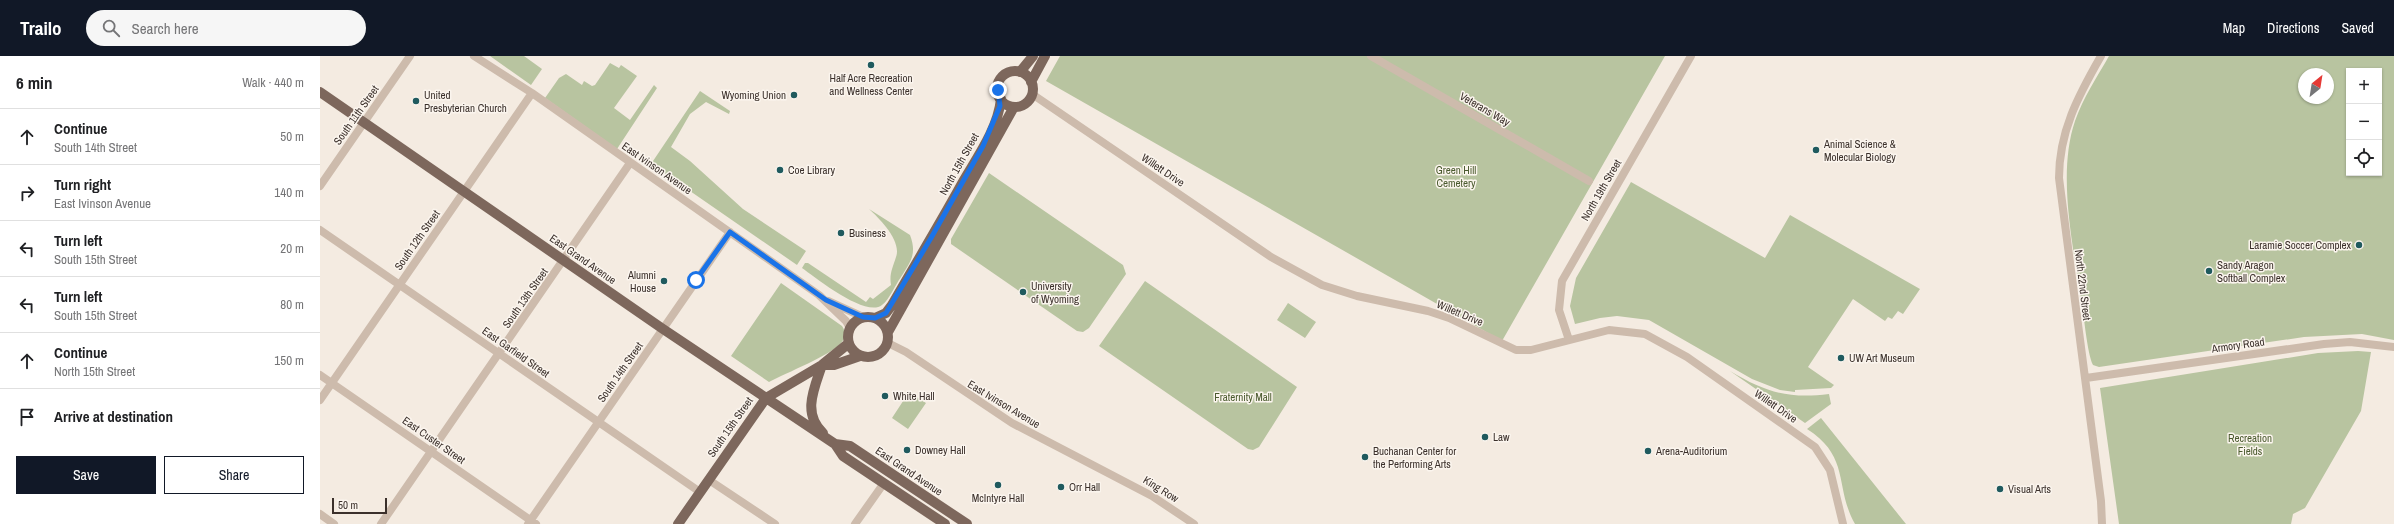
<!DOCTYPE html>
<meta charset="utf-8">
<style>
body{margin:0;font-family:"Archivo Narrow",sans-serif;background:#f6f6f6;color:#202124}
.controls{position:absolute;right:12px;top:12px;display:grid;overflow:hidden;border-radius:0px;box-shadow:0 1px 3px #0004}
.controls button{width:36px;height:36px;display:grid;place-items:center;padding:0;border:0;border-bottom:1px solid #e0e0e0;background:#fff;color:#202124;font:20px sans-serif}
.compass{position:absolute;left:1978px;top:12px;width:36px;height:36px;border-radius:50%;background:#fff;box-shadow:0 1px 3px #0004;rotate:30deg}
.scale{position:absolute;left:12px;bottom:10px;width:55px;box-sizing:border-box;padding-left:4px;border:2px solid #3b302b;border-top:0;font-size:11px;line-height:14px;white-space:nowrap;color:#3b302b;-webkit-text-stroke:3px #fbf5ee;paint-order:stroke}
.stop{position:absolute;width:12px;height:12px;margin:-9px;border:3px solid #1a73e8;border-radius:50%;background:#fff}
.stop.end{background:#1a73e8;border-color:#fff;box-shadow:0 1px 4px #0008}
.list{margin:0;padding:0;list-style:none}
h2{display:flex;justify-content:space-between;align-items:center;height:52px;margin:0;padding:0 16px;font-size:17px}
h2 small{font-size:13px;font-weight:400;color:#757577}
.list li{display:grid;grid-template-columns:26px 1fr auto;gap:12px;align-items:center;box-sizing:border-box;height:56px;padding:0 16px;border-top:1px solid #e0e0e0}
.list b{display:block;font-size:15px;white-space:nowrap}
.list p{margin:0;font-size:13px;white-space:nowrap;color:#757577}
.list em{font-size:13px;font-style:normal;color:#757577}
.actions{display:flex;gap:8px;padding:12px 16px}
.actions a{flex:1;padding:9px 0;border:1px solid #111827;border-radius:0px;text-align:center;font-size:14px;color:#111827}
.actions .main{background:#111827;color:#fff}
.icon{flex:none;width:22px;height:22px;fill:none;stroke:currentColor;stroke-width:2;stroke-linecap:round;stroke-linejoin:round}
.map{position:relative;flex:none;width:2074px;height:468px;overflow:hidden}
header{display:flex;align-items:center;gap:24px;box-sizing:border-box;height:56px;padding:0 20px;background:#111827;color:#fff}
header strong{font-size:19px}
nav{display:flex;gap:22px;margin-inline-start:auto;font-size:14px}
.search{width:280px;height:36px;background:#f6f6f6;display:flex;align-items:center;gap:10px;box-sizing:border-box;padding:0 14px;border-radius:22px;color:#757577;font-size:15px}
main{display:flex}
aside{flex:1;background:#fff}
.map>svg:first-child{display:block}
</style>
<header>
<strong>Trailo</strong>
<div class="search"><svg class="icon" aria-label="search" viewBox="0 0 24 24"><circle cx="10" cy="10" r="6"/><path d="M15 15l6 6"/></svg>Search here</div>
<nav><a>Map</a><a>Directions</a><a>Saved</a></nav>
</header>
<main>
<aside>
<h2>6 min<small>Walk · 440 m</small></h2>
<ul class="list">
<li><svg class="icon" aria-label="ahead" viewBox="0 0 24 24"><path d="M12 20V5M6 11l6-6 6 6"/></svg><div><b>Continue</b><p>South 14th Street</p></div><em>50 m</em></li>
<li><svg class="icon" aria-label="right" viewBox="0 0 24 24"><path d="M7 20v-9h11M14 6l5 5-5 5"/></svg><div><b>Turn right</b><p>East Ivinson Avenue</p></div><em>140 m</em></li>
<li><svg class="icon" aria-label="left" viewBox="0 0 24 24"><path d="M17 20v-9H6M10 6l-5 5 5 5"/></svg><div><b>Turn left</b><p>South 15th Street</p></div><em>20 m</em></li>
<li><svg class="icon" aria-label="left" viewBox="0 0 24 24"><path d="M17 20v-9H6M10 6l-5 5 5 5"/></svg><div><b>Turn left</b><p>South 15th Street</p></div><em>80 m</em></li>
<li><svg class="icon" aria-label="ahead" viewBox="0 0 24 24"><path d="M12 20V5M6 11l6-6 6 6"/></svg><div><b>Continue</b><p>North 15th Street</p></div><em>150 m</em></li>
<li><svg class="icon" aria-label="arrive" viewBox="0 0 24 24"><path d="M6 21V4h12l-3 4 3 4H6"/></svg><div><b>Arrive at destination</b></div></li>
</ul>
<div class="actions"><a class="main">Save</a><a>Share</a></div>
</aside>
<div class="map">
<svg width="2074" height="468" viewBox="0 0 2074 468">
<rect width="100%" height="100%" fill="#f4ebe1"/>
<path fill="#b8c4a0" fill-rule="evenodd" d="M 170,0 L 204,0 L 222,13 L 211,29 Z
M 740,0 L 1345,0 L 1182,285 L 726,25 Z
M 1789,0 L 2074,0 L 2074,284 L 2042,278 L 1984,281 L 1779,311 L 1773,309 C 1767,297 1764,258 1761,243 C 1753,189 1737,118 1755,65 C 1763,42 1777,21 1789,0 ZM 2029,15 L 2059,15 L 2059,117 L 2029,117 ZM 1984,18 L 2008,18 L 2008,42 L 1984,42 Z
M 290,7 L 299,12 L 301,9 L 317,20 L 294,52 L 310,64 L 334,29 L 337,32 L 297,93 L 225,42 L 239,22 L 246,18 L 262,29 L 264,25 L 272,30 L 275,29 Z
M 380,35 L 410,55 L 409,58 L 386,46 L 370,58 L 351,91 L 370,105 L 423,153 L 486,195 L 477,209 L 331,108 Z
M 669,117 L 803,209 L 806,218 L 769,272 L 763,276 L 757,275 L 631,188 L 631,183 Z
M 1311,126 L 1445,202 L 1470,159 L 1600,233 L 1583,258 L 1578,255 L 1572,263 L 1568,261 L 1565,265 L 1533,243 L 1488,311 L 1514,329 L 1511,332 L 1475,334 L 1475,336 L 1460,334 L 1432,323 L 1329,264 L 1297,260 L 1280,262 L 1255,268 L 1250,250 L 1256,222 Z
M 549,153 L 590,179 C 597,198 591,205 581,221 C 575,229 570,243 562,249 C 546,262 496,222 482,212 L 485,207 L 488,207 L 546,246 L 550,241 L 553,243 L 571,229 C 569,218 573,211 576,201 C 582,185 560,163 549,153 Z
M 825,225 L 977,331 L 939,391 L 933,394 L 928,393 L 779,290 Z
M 461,227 L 522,270 C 526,276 526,281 521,287 C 511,299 466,317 449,326 L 411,300 Z
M 968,247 L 996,266 L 985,282 L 957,264 Z
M 2038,295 L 2051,296 L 2041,355 L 1985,452 L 1973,458 L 1971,468 L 1799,468 L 1780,332 L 1998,297 Z
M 1410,315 C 1445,336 1468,343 1509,338 L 1511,348 L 1485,367 Z
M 589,336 L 606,347 L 588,373 L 572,362 Z
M 1501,362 L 1586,468 L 1535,468 C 1514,431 1531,401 1487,373 Z"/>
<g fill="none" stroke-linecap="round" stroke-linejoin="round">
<path stroke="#cdbbac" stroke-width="8" d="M 154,0 L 212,37 L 499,239 L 526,265 L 530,272
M 1051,0 L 1269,125
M 1781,0 C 1758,40 1739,76 1739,122 L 1781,445 L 1782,468
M 712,38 L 951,201 L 1002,229 L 1037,240 L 1108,255 L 1129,262 L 1196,294 L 1211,294 L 1289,274 L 1325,278 L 1367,301 L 1495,391 L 1510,414 L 1523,468
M 0,130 L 90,0
M 0,174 L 380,436
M 508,245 L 543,261
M 1249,284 L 1239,254 L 1242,225 L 1371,0
M 568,287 L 586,296 L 692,367 L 832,440 L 874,468
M 0,319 L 216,468
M 1766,322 L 2004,288 L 2030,286 L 2074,291
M 0,344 L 212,37
M 389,424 L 455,468
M 0,458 L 14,468
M 61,468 L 310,107
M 208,468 L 410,176
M 535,468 L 564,427"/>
<path stroke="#7d675c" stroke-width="10" d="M677 33a18 18 0 1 1 36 0a18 18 0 1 1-36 0Z
M 700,16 L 713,0
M 711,26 L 725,0
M 0,36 L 343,273 L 515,388 L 523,400 L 625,468
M528 281a20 20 0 1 1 40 0a20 20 0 1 1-40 0Z
M 555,262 L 566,257 L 572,249 C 596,207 621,166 644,124 C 658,100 678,72 681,43
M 568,276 L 694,51
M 502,309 C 494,333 482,357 503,377
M 502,309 L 514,309 L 540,300
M 515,388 L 530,390 L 647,468
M 358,468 L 446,342 L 502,309 L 529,287"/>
</g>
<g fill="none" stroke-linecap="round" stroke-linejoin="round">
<path stroke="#1a73e8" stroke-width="5" d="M 376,224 L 410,176 L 506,244 L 543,261 L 555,262 L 566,257 L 611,182 L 663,90 L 680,50 L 678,34"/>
</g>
<g fill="#1f5a5e" stroke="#fbf5ee" stroke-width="1.5">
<circle cx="551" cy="9" r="4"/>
<circle cx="474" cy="39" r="4"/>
<circle cx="96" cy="45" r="4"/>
<circle cx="1496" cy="94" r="4"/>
<circle cx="460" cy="114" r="4"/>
<circle cx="521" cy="177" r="4"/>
<circle cx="2039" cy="189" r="4"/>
<circle cx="1889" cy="215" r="4"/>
<circle cx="344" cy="225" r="4"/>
<circle cx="703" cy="236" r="4"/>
<circle cx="1521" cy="302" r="4"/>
<circle cx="565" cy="340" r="4"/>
<circle cx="1165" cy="381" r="4"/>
<circle cx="587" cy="394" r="4"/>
<circle cx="1328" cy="395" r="4"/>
<circle cx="1045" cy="401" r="4"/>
<circle cx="678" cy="429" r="4"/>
<circle cx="741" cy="431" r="4"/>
<circle cx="1680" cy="433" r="4"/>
</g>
<g text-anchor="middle" stroke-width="3" stroke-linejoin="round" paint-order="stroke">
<g font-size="11" fill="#3b302b" stroke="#fbf5ee" text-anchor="start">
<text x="551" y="26" text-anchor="middle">Half Acre Recreation<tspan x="551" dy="13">and Wellness Center</tspan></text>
<text x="104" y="43">United<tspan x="104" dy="13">Presbyterian Church</tspan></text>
<text x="466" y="43" text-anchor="end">Wyoming Union</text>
<text x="1504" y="92">Animal Science &amp;<tspan x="1504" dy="13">Molecular Biology</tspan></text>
<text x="468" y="118">Coe Library</text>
<text x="529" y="181">Business</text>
<text x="2031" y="193" text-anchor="end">Laramie Soccer Complex</text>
<text x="1897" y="213">Sandy Aragon<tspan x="1897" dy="13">Softball Complex</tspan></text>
<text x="336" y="223" text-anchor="end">Alumni<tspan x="336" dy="13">House</tspan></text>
<text x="711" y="234">University<tspan x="711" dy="13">of Wyoming</tspan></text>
<text x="1529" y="306">UW Art Museum</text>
<text x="573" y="344">White Hall</text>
<text x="1173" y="385">Law</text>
<text x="595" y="398">Downey Hall</text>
<text x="1053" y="399">Buchanan Center for<tspan x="1053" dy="13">the Performing Arts</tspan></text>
<text x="1336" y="399">Arena-Auditorium</text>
<text x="749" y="435">Orr Hall</text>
<text x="1688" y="437">Visual Arts</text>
<text x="678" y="446" text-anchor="middle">McIntyre Hall</text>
</g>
<g font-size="11" fill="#3b302b" stroke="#fbf5ee">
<text transform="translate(1165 53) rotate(30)" y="4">Veterans Way</text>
<text transform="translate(36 59) rotate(-55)" y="4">South 11th Street</text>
<text transform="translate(639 108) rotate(-61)" y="4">North 15th Street</text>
<text transform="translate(337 112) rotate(35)" y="4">East Ivinson Avenue</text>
<text transform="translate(843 114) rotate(34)" y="4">Willett Drive</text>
<text transform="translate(1281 134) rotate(-60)" y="4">North 19th Street</text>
<text transform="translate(97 184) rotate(-55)" y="4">South 12th Street</text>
<text transform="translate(263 203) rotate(35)" y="4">East Grand Avenue</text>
<text transform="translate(1763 229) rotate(83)" y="4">North 22nd Street</text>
<text transform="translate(205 242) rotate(-55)" y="4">South 13th Street</text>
<text transform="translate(1140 257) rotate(23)" y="4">Willett Drive</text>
<text transform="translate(1918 289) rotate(-8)" y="4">Armory Road</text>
<text transform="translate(196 296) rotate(35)" y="4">East Garfield Street</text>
<text transform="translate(300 316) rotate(-55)" y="4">South 14th Street</text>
<text transform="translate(684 348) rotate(31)" y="4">East Ivinson Avenue</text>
<text transform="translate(1456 350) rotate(35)" y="4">Willett Drive</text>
<text transform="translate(410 371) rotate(-55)" y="4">South 15th Street</text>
<text transform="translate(114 384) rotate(35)" y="4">East Custer Street</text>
<text transform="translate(589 415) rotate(34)" y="4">East Grand Avenue</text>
<text transform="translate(841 433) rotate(32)" y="4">King Row</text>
</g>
<g font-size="11" fill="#4a5a2e" stroke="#fbf5ee">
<text x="1136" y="118">Green Hill<tspan x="1136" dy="13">Cemetery</tspan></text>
<text x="923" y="345">Fraternity Mall</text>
<text x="1930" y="386">Recreation<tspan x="1930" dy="13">Fields</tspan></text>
</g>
</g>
</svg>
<div class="controls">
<button>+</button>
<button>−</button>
<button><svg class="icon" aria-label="locate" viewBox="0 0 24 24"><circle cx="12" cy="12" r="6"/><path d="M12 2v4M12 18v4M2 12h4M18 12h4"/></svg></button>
</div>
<svg class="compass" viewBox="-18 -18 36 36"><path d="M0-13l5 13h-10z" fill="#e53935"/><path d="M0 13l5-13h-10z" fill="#757577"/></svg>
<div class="scale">50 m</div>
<div class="stop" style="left:376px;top:224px"></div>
<div class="stop end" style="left:678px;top:34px"></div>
</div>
</main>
